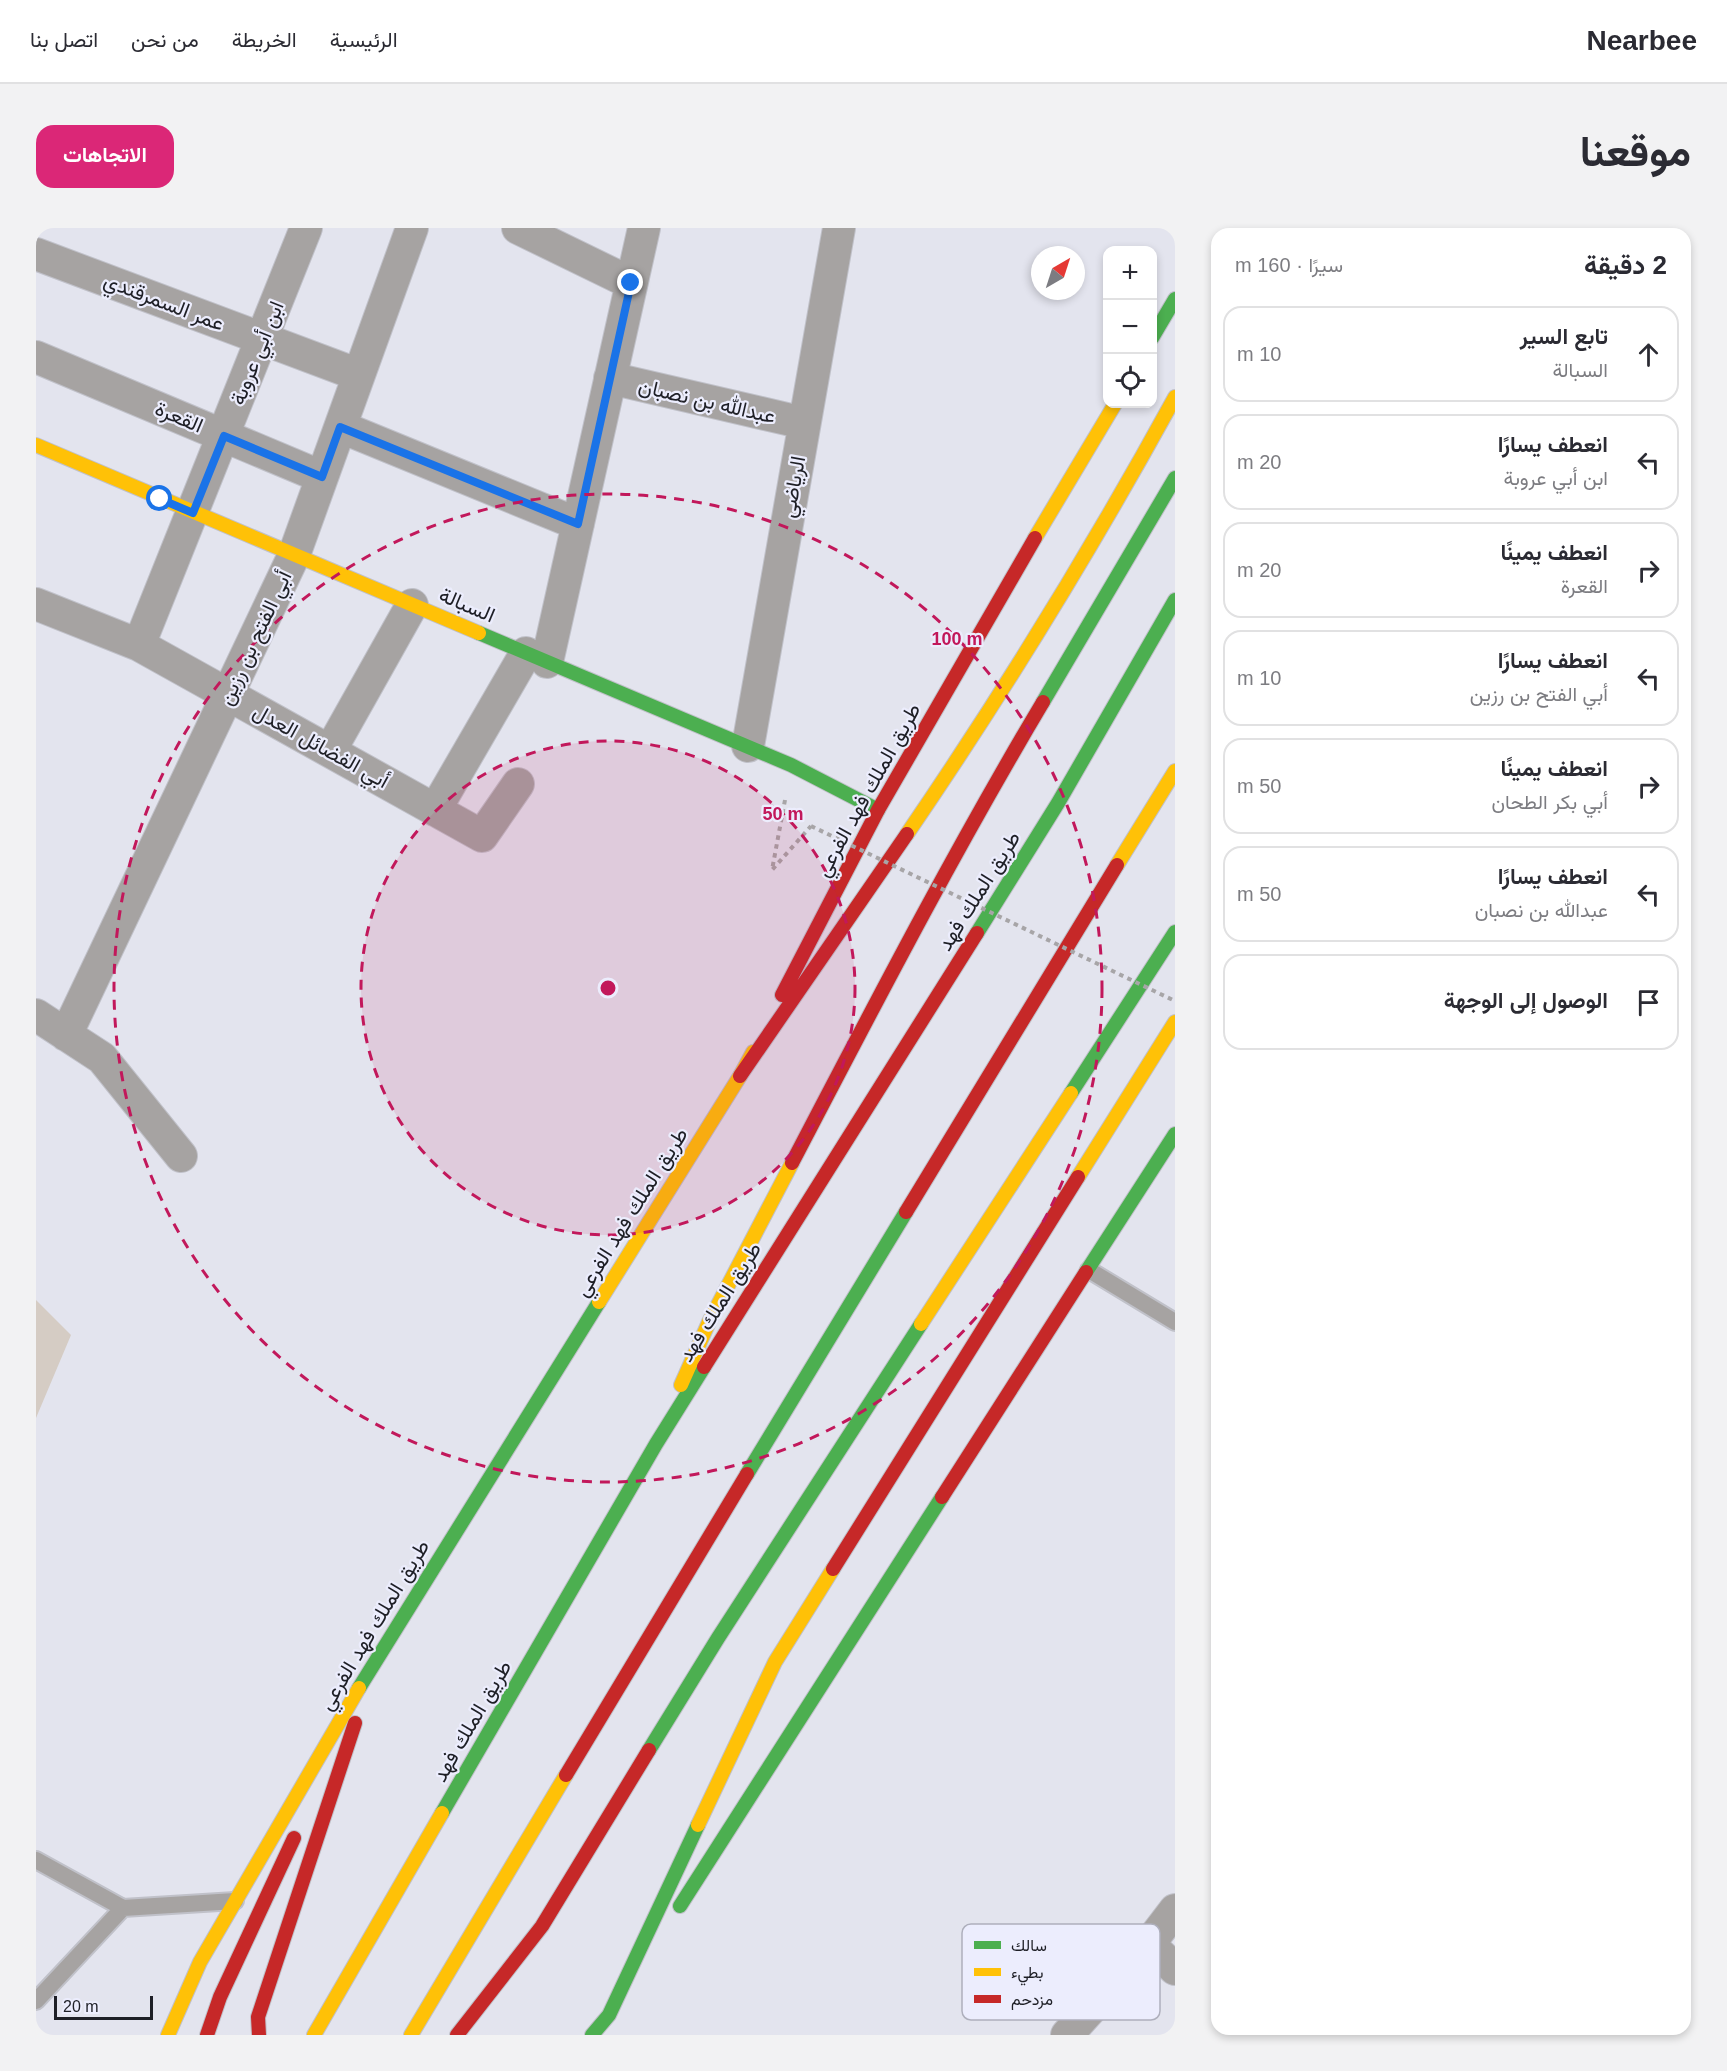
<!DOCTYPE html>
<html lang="ar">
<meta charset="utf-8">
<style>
body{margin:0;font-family:Helvetica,Vazirmatn,sans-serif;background:#f2f2f3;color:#2b2b33;direction:rtl}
.controls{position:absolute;right:18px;top:18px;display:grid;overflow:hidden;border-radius:12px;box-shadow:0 3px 9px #0003}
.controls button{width:54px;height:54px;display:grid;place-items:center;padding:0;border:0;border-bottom:2px solid #e1e1e2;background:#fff;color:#2b2b33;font:30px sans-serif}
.compass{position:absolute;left:995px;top:18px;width:54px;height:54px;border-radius:50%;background:#fff;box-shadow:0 3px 9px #0003;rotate:39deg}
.scale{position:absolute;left:18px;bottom:15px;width:99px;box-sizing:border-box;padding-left:6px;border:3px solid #1e1f26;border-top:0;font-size:16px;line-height:21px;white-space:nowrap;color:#1e1f26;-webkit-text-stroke:4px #ecedfd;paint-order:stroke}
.stop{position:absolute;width:18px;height:18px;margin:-14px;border:4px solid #1a73e8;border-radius:50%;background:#fff}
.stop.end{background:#1a73e8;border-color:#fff;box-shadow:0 2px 6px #0008}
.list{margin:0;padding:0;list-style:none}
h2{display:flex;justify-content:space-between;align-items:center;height:78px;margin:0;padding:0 24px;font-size:26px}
h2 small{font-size:20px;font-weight:400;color:#7c7c81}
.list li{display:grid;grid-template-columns:39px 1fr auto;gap:18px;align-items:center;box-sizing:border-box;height:96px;margin:0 12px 12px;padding:0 12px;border:2px solid #e1e1e2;border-radius:18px}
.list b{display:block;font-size:22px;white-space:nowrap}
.list p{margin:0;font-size:20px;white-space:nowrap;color:#7c7c81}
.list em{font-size:20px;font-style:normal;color:#7c7c81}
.icon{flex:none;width:33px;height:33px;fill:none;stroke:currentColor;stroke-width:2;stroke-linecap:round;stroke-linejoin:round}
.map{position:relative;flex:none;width:1139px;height:1807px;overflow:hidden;direction:ltr;border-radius:18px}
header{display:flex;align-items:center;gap:36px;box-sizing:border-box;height:84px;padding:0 30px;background:#fff;border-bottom:2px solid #e1e1e2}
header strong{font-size:28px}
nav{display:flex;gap:33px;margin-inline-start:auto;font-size:21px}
.intro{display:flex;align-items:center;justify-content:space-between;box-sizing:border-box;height:144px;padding:0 36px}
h1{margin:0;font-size:42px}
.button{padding:15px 27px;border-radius:18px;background:#db2777;color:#fff;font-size:21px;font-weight:700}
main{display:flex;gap:36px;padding:0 36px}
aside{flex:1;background:#fff;border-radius:18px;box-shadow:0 3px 9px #0003}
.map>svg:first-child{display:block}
</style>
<header>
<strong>Nearbee</strong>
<nav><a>الرئيسية</a><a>الخريطة</a><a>من نحن</a><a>اتصل بنا</a></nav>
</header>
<div class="intro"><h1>موقعنا</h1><a class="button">الاتجاهات</a></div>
<main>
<aside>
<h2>2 دقيقة<small>سيرًا · 160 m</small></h2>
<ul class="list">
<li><svg class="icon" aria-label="ahead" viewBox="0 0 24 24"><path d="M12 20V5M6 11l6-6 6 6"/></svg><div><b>تابع السير</b><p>السبالة</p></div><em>10 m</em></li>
<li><svg class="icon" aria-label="left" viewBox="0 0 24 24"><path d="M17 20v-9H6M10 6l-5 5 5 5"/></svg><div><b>انعطف يسارًا</b><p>ابن أبي عروبة</p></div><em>20 m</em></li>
<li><svg class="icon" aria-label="right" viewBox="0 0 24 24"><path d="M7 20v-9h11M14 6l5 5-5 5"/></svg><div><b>انعطف يمينًا</b><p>القعرة</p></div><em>20 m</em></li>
<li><svg class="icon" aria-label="left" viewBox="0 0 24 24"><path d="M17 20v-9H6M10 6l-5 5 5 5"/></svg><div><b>انعطف يسارًا</b><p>أبي الفتح بن رزين</p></div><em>10 m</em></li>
<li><svg class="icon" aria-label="right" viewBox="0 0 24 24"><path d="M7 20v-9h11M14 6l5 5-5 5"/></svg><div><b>انعطف يمينًا</b><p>أبي بكر الطحان</p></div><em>50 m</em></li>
<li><svg class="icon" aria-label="left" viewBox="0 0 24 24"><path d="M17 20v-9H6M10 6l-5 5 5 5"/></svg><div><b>انعطف يسارًا</b><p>عبدالله بن نصبان</p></div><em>50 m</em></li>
<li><svg class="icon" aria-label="arrive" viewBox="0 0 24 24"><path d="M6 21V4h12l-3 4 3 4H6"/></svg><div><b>الوصول إلى الوجهة</b></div></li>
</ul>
</aside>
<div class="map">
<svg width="1139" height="1807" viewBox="0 0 1139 1807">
<rect width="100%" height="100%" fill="#e3e4ee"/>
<path fill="#d5ccc4" d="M 0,1072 L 35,1107 L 0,1190 Z"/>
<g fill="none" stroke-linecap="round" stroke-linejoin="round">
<g stroke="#c0c1c9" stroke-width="20">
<path id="lane" d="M 1053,1042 L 1139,1094
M 0,1632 L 87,1680 L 0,1773
M 87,1680 L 199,1673"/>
</g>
<g stroke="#c0c1c9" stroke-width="34">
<path id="street" d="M 482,0 L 595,55
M 0,26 L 323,147
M 0,129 L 286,249
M 574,150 L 768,195
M 305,199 L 542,296
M 0,376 L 103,417 L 446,608 L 482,556
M 103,417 L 270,0
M 511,434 L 608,0
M 712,518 L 803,0
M 294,523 L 376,377
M 399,582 L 490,425
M 0,787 L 66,830 L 145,928
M 30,807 L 258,327 L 376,0
M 1113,1716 L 1139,1741
M 1031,1807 L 1113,1716 L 1139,1682"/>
</g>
<g stroke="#c0c1c9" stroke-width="16">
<path id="fast" d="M 1116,110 L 1139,71
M 443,405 L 755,537 L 842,582
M 1007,474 L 1139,250
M 941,705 L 1022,575 L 1139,372
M 1035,865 L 1139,704
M 1050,1044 L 1139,906
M 711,1246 L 870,984
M 323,1460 L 563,1074
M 613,1522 L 682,1410 L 885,1096
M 406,1585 L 620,1216 L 668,1139
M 644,1678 L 906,1269
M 556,1807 L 573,1787 L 662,1597"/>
</g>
<g stroke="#c0c1c9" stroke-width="16">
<path id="slow" d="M 0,217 L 443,405
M 999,310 L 1079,176
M 871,606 C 968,464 1057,319 1139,169
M 1081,637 L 1139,543
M 1042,949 L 1139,794
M 563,1074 L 704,848 L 717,824
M 885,1096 L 1035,865
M 645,1157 L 673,1094 L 756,935
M 662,1597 L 739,1434 L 797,1341
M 132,1807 L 164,1734 L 323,1460
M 278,1807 L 406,1585
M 375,1807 L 530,1547"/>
</g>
<g stroke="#c0c1c9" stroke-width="16">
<path id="jam" d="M 746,767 L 842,582 L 999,310
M 704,848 L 871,606
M 756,935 C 837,780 917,625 1007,474
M 870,984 L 1081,637
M 668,1139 L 941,705
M 906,1269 L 1050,1044
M 797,1341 L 1042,949
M 530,1547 L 711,1246
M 171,1807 L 184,1769 L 258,1610
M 223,1807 L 222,1789 L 319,1495
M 421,1807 L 506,1698 L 613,1522"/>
</g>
<path stroke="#a7a5a7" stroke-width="4" stroke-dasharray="4.5 4.5" stroke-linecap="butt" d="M 749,572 L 736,642 L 775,598"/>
<use href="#lane" stroke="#a6a3a2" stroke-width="16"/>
<use href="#street" stroke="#a6a3a2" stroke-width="32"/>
<use href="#fast" stroke="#4caf50" stroke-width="14"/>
<use href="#slow" stroke="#ffc107" stroke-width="14"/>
<use href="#jam" stroke="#c62828" stroke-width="14"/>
<path stroke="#a7a5a7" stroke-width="4" stroke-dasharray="4.5 4.5" stroke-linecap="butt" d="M 775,598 L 1139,773"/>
</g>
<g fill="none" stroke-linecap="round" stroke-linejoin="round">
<path stroke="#1a73e8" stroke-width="8" d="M 124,271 L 157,285 L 188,208 L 286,249 L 304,199 L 542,296 L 595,55"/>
</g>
<circle cx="572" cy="760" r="247" fill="#c2185b" fill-opacity=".12"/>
<g fill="none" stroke="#c2185b" stroke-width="3" stroke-dasharray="10 8">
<circle cx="572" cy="760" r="247"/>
<circle cx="572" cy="760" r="494"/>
</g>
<g text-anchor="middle" stroke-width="4.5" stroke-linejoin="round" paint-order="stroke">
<g font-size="21" fill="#1e1f26" stroke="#ecedfd">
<text transform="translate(128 74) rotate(21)" y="7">عمر السمرقندي</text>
<text transform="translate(221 125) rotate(-68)" y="7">ابن أبي عروبة</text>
<text transform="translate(671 173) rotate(13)" y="7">عبدالله بن نصبان</text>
<text transform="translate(143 189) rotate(23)" y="7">القعرة</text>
<text transform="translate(757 259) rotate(-80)" y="7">الرياضي</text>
<text transform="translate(431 377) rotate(23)" y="7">السبالة</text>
<text transform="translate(219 410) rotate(-65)" y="7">أبي الفتح بن رزين</text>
<text transform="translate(285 518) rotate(29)" y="7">أبي الفضائل العدل</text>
<text transform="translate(832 562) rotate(-61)" y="7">طريق الملك فهد الفرعي</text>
<text transform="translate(943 663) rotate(-58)" y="7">طريق الملك فهد</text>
<text transform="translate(595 984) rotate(-58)" y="7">طريق الملك فهد الفرعي</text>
<text transform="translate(684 1074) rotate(-58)" y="7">طريق الملك فهد</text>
<text transform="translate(338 1397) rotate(-59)" y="7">طريق الملك فهد الفرعي</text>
<text transform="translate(436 1493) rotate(-60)" y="7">طريق الملك فهد</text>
</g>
</g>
<rect x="926" y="1696" width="198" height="96" rx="9" fill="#ecedfd" stroke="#aeafbc" stroke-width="1.5"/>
<rect x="938" y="1713" width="27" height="8" fill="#4caf50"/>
<rect x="938" y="1740" width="27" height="8" fill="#ffc107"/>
<rect x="938" y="1767" width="27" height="8" fill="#c62828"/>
<g font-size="16" fill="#1e1f26">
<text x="975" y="1723">سالك</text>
<text x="975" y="1750">بطيء</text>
<text x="975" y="1777">مزدحم</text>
</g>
<circle cx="572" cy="760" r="9" fill="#c2185b" stroke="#ecedfd" stroke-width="3"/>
<g font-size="18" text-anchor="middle" font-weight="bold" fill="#c2185b" stroke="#ecedfd" stroke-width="4.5" stroke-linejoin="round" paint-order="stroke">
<text x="921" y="417">100 m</text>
<text x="747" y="592">50 m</text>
</g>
</svg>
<div class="controls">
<button>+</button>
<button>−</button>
<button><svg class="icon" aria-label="locate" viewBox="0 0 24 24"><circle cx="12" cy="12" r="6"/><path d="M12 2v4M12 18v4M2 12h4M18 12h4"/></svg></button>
</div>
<svg class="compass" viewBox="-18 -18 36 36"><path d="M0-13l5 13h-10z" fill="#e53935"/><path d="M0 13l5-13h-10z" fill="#7c7c81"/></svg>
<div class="scale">20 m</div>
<div class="stop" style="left:124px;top:271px"></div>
<div class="stop end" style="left:595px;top:55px"></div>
</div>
</main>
